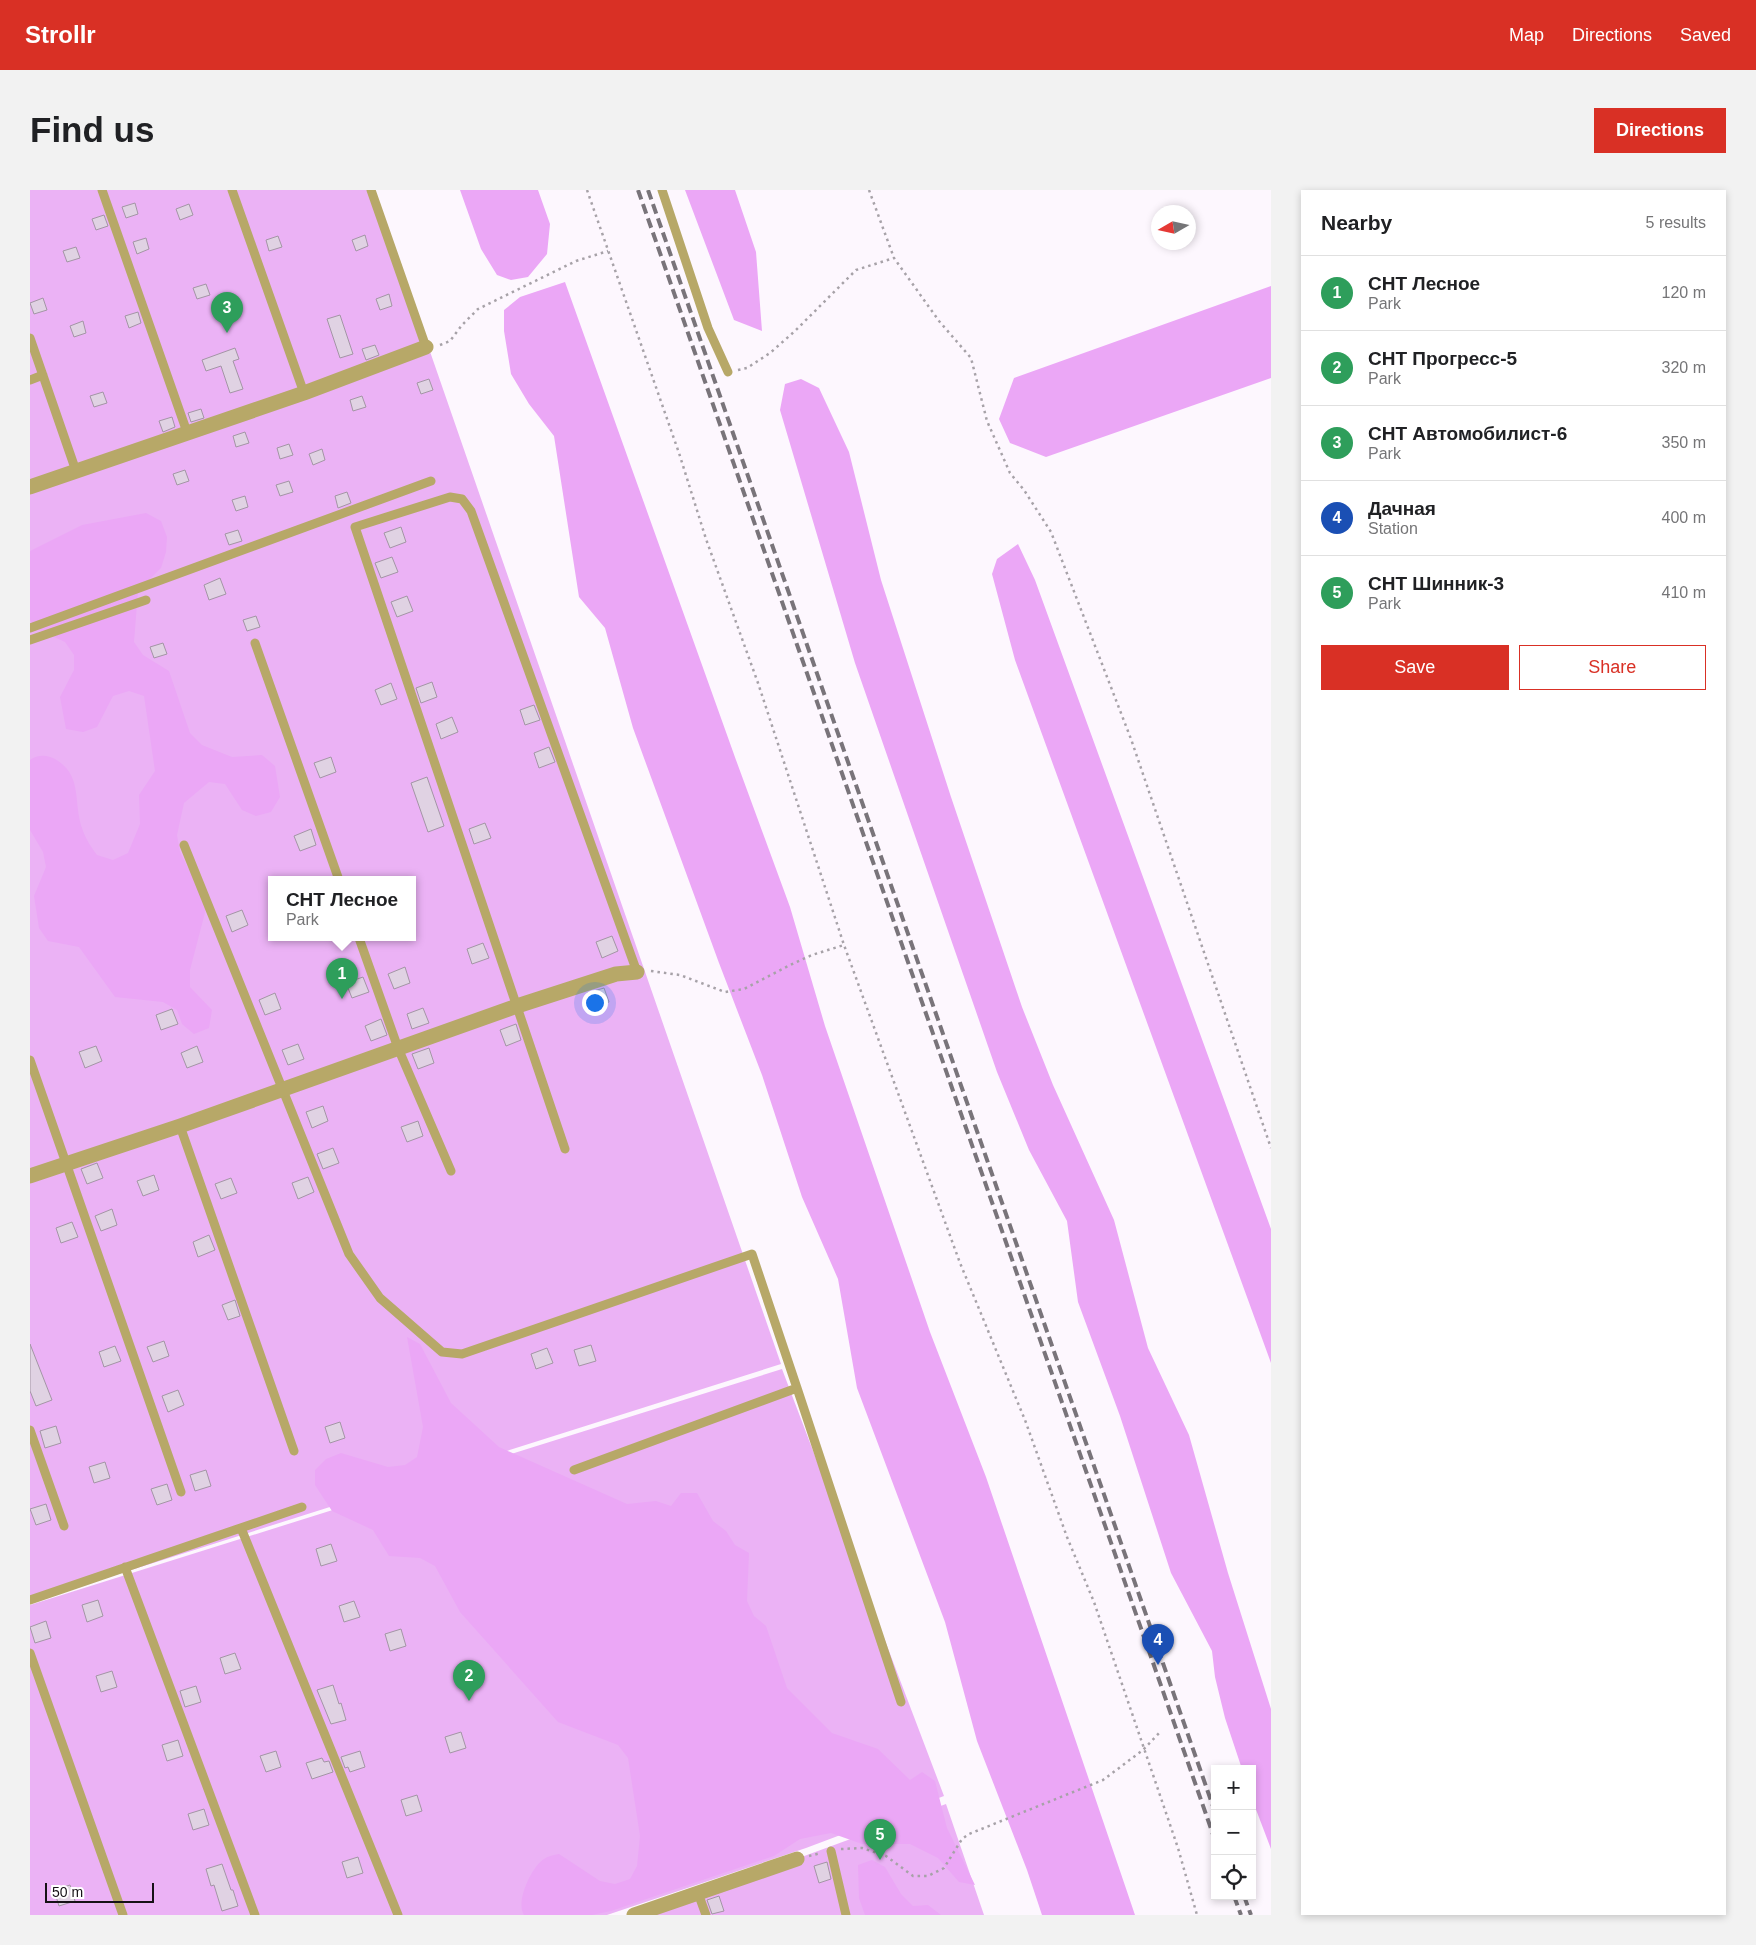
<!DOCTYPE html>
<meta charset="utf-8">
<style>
body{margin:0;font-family:Arial,sans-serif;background:#f2f2f2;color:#202124}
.controls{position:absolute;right:15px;bottom:15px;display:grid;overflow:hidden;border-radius:0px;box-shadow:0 2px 8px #0003}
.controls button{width:45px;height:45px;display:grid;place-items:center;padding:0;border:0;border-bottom:1px solid #e0e0e0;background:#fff;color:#202124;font:25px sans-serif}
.compass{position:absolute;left:1121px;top:15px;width:45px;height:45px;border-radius:50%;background:#fff;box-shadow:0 2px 8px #0003;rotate:261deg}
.scale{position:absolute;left:15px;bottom:12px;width:109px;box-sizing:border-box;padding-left:5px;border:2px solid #161116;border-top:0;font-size:14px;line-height:18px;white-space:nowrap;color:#161116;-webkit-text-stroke:4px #fff;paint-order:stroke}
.you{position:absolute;left:564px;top:812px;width:18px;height:18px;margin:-12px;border:4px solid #fff;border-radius:50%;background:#1a73e8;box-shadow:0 0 0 8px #1a73e833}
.badge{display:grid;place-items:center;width:32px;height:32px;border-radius:50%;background:#d93025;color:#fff;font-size:16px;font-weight:700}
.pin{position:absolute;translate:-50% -41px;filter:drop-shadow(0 1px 2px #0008)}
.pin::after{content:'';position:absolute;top:26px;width:18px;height:15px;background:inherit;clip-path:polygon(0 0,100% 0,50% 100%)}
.popup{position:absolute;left:238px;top:686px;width:148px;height:65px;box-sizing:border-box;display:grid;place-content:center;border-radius:0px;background:#fff;filter:drop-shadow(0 1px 4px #0005);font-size:16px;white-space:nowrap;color:#757577}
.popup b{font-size:19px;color:#202124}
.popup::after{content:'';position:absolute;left:50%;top:100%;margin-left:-10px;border:10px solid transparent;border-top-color:#fff}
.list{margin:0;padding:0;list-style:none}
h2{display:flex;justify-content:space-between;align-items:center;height:65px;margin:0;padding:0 20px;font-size:21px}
h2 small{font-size:16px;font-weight:400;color:#757577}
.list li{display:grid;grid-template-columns:32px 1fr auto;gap:15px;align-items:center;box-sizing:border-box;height:75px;padding:0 20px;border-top:1px solid #e0e0e0}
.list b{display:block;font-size:19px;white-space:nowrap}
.list p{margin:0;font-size:16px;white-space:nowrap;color:#757577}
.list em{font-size:16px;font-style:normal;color:#757577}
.actions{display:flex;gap:10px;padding:15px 20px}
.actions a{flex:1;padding:11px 0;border:1px solid #d93025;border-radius:0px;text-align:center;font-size:18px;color:#d93025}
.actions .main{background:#d93025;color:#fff}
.icon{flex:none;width:28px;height:28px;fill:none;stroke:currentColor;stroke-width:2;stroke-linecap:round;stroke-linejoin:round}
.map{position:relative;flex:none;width:1241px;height:1725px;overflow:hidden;border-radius:0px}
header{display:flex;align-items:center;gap:30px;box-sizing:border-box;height:70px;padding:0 25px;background:#d93025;color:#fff}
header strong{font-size:24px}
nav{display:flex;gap:28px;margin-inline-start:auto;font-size:18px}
.intro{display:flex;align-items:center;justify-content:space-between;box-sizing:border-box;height:120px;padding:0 30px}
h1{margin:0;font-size:35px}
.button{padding:12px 22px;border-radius:0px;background:#d93025;color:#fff;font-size:18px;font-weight:700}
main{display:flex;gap:30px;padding:0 30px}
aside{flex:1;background:#fff;border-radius:0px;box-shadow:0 2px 8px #0003}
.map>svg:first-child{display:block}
</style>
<header>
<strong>Strollr</strong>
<nav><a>Map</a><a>Directions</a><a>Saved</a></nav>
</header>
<div class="intro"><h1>Find us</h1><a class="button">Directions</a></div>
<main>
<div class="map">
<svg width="1241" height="1725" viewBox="0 0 1241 1725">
<rect width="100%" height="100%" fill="#fdf7fe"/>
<path fill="#ebb2f5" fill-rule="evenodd" d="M 0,0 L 344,0 L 751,1174 L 0,1412 ZM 242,690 L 382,690 L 382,748 L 242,748 Z
M 752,1179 L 914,1606 L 776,1658 L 577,1725 L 0,1725 L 0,1415 Z
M 916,1614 L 954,1725 L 613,1725 Z"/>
<path fill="#eba7f6" d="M 430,0 L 508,0 L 520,34 L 517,64 L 498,87 L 481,90 L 467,85 L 451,59 Z
M 655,0 L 705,0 L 726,62 L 732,141 L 704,130 Z
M 535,92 L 706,570 L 760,717 L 795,836 L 900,1142 L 956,1287 L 1105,1725 L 1012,1725 L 997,1680 L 947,1551 L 915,1432 L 827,1198 L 808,1089 L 772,1007 L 732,885 L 689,773 L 603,538 L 575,438 L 549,407 L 524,246 L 499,214 L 481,184 L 474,141 L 474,120 L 490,107 Z
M 1241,96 L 1241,188 L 1016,267 L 980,253 L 969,229 L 984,188 Z
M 771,189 L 789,198 L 819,262 L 851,390 L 921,607 L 992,817 L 1023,895 L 1084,1030 L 1118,1158 L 1159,1245 L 1198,1383 L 1241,1519 L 1241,1659 L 1222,1609 L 1222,1579 L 1212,1579 L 1195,1528 L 1185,1487 L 1182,1461 L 1141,1383 L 1090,1226 L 1048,1112 L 1037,1031 L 999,960 L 967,882 L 825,473 L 750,220 L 755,194 Z
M 116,323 L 131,331 L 137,347 L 136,362 L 131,378 L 108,401 L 104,452 L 113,465 L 139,481 L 160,543 L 172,555 L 202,567 L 232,565 L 245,576 L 250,607 L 241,622 L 226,626 L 212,620 L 195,594 L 179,592 L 154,613 L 147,645 L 150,662 L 177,715 L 160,780 L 160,797 L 182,820 L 179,838 L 164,844 L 152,834 L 147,820 L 133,812 L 85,807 L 49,757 L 18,751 L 9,738 L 4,706 L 16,677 L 13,662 L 0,640 L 0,570 C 8,564 18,565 25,569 C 53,585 43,612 52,638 C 55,648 61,657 67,665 L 83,670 L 98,663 L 110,634 L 109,605 L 125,581 L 114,506 L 99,501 L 83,506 L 67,537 L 53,542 L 36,539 L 30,507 L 44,480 L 44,465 L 35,452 L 7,439 L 0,430 L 0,361 L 52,335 Z
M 988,354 L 1005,390 L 1241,1039 L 1241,1173 L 985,470 L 962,384 L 967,369 Z
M 377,1147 L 390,1154 L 421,1213 L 469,1257 L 597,1314 L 626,1311 L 641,1316 L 651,1303 L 667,1303 L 683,1331 L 696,1341 L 705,1355 L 719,1363 L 717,1411 L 724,1426 L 736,1436 L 757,1498 L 802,1543 L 848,1559 L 880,1590 L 892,1582 L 905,1591 L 917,1638 L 945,1695 L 929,1692 L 908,1668 L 880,1654 L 832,1654 L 801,1643 L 770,1649 L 744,1666 L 581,1721 L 562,1725 L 494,1725 C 485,1712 502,1676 514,1669 C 518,1666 524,1665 529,1664 L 570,1691 L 585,1694 L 600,1689 L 607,1676 L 610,1646 L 598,1568 L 588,1555 L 528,1532 L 430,1422 L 405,1376 L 390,1368 L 359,1366 L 343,1340 L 302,1321 L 285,1295 L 285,1280 L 296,1269 L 311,1263 L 358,1277 L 375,1275 L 387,1267 L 393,1237 Z
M 842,1670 L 855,1677 L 871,1704 L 883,1716 L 898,1715 L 911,1725 L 835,1725 L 829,1708 L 828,1675 Z"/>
<path fill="#e0d2e3" stroke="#a395a5" d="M 105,13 L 108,24 L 96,28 L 92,17 Z
M 159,14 L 163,25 L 150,30 L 146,19 Z
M 74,25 L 78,36 L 66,40 L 62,29 Z
M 335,45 L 338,56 L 326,61 L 322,50 Z
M 248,46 L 252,57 L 239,61 L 236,50 Z
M 116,48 L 119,59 L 107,64 L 103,52 Z
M 46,57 L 50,68 L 37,72 L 33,61 Z
M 176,94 L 180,105 L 167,109 L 163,98 Z
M 359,104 L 362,116 L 350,120 L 346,109 Z
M 13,108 L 17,120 L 4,124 L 0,113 Z
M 108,122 L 111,133 L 99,138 L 95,126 Z
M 310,125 L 323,164 L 310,168 L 297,129 Z
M 53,131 L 56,143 L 44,147 L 40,136 Z
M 345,155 L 349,165 L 336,170 L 332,159 Z
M 205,158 L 209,169 L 203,171 L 213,199 L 200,203 L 191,176 L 176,181 L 172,170 Z
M 399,189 L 403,200 L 391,204 L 387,193 Z
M 73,202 L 77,213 L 64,217 L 60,206 Z
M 332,206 L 336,217 L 323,221 L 320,210 Z
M 171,219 L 174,228 L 161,232 L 158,223 Z
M 142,227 L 145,237 L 133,242 L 129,231 Z
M 215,242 L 219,253 L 206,257 L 203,246 Z
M 259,254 L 263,265 L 250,269 L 247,258 Z
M 292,259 L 295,270 L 283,275 L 279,264 Z
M 155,280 L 159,291 L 147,295 L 143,284 Z
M 259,291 L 263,302 L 250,306 L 246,295 Z
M 317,302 L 321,313 L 308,318 L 305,306 Z
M 215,306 L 218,317 L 206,321 L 202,310 Z
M 371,337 L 376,352 L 360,358 L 354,343 Z
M 208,340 L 212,351 L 199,355 L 195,344 Z
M 362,367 L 368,382 L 351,388 L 345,373 Z
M 190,388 L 196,404 L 179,410 L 174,395 Z
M 377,406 L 383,421 L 367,427 L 361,412 Z
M 226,426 L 230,437 L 217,441 L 213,430 Z
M 133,453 L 137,464 L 124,468 L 120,457 Z
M 402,492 L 407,507 L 391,513 L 386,498 Z
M 361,493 L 367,509 L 351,515 L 345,500 Z
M 504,515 L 510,530 L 495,535 L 490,520 Z
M 422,527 L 428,542 L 411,549 L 406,534 Z
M 519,557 L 525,572 L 509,578 L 504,563 Z
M 301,567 L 306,582 L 290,588 L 284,573 Z
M 397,587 L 414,636 L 398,642 L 381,593 Z
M 455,633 L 461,648 L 444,654 L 439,639 Z
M 281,639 L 286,655 L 270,661 L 264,646 Z
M 212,720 L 218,735 L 202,742 L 196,726 Z
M 582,746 L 588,761 L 572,768 L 566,752 Z
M 453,753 L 459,768 L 442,774 L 437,759 Z
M 375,777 L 380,793 L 364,799 L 358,784 Z
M 333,787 L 339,802 L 322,808 L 316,793 Z
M 574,798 L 579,812 L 562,818 L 557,803 Z
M 245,803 L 251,819 L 235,825 L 229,810 Z
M 393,818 L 399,833 L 382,839 L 377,824 Z
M 142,819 L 148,834 L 131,840 L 126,825 Z
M 351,829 L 357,845 L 341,851 L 335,836 Z
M 486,834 L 491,850 L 476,856 L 470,840 Z
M 268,854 L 274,869 L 258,875 L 252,860 Z
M 66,856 L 72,871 L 55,878 L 49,862 Z
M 167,856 L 173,872 L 157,878 L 151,863 Z
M 399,858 L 404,873 L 388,879 L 382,864 Z
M 293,916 L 298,931 L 282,938 L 276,922 Z
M 388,931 L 393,946 L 377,952 L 371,937 Z
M 303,958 L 309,973 L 293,979 L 287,964 Z
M 67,973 L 73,988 L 57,994 L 51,979 Z
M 124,985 L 129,1000 L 113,1006 L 107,991 Z
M 278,987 L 284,1002 L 268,1009 L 262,993 Z
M 201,988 L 207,1003 L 191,1009 L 185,994 Z
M 82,1019 L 87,1035 L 71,1041 L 65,1026 Z
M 42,1032 L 48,1047 L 31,1053 L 26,1038 Z
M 179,1045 L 185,1060 L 168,1067 L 163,1052 Z
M 205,1110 L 210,1126 L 198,1130 L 192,1115 Z
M 134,1151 L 139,1166 L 123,1172 L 117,1157 Z
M 0,1154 L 22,1210 L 6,1216 L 0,1201 Z
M 561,1155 L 566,1171 L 549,1176 L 544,1160 Z
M 85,1156 L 91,1171 L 74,1177 L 69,1162 Z
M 517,1158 L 523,1173 L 506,1179 L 501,1164 Z
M 148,1200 L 154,1215 L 138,1222 L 132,1206 Z
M 310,1232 L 315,1248 L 300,1253 L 295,1237 Z
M 26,1236 L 31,1253 L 15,1258 L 10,1241 Z
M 75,1272 L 80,1288 L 64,1293 L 59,1277 Z
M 176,1280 L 181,1296 L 165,1301 L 160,1285 Z
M 137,1294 L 142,1310 L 127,1315 L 121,1299 Z
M 16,1314 L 21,1330 L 6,1335 L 0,1319 Z
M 301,1354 L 307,1371 L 291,1376 L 286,1359 Z
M 68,1410 L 73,1426 L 57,1432 L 52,1415 Z
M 324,1411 L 330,1427 L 314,1432 L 309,1416 Z
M 16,1431 L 21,1448 L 5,1453 L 0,1437 Z
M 371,1439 L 376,1456 L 360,1461 L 355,1444 Z
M 205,1463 L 211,1479 L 195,1484 L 190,1468 Z
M 82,1481 L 87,1497 L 71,1502 L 66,1486 Z
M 303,1495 L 309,1514 L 311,1513 L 316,1530 L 301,1534 L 287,1500 Z
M 166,1496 L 171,1512 L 155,1517 L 150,1501 Z
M 431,1542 L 436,1558 L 420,1563 L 415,1547 Z
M 148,1550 L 153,1566 L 137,1571 L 132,1555 Z
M 246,1561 L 251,1577 L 236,1582 L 230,1566 Z
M 330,1561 L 335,1577 L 320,1582 L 318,1577 L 315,1578 L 311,1567 Z
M 292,1568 L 294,1572 L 299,1571 L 303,1582 L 282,1589 L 276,1573 Z
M 387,1605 L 392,1621 L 376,1626 L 371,1610 Z
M 174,1619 L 179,1635 L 163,1640 L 158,1624 Z
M 328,1667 L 333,1683 L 317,1688 L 312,1672 Z
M 797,1672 L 801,1689 L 789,1693 L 784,1676 Z
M 192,1674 L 201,1700 L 203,1700 L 208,1716 L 192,1721 L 184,1695 L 181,1696 L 176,1679 Z
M 40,1695 L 45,1711 L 29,1716 L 24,1700 Z
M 689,1706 L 694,1721 L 682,1724 L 677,1710 Z"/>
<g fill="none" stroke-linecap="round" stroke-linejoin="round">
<path stroke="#a7a2a8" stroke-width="2.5" stroke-dasharray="2.5 4" stroke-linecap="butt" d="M 557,0 L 649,263 L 676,349 L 728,493 L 814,755 L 930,1073 L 995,1230 L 1037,1347 L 1064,1412 L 1148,1658 L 1167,1725
M 839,0 L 864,68
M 410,155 L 420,151 L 432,135 L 448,119 L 546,71 L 578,61
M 708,180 L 717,178 L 740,163 L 765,141 L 826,80 L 864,68 L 909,131 L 941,168 L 957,231 L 980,283 L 994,300 L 1021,342 L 1101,549 L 1241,958
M 621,781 L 650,785 L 695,802 L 714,799 L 760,775 L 782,765 L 814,755
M 811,1659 L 832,1658 L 856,1666 L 883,1686 L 898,1686 L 914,1678 L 932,1649 L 939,1644 L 1073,1590 L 1113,1560 L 1130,1542
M 779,1666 L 791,1663"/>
<path stroke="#b7a868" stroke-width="9" d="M 72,0 L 157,242
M 202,0 L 274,203
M 341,0 L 396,157
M 632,0 L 678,138 L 698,182
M 0,148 L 46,281
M 0,190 L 13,185
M 0,438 L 401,291
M 0,450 L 116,410
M 225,453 L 309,690
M 154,655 L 319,1064 L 350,1108 L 412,1162 L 432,1164 L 722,1064 L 767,1198 L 544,1280
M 329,748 L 368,858 L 421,981
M 0,870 L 151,1302
M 150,936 L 264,1261
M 535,959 L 325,337 L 420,307 L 432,309 L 441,321 L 607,782
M 767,1198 L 871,1512
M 0,1240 L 34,1336
M 211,1338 L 368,1725
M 95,1377 L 225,1725
M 0,1410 L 272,1317
M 0,1463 L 93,1725
M 801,1661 L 816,1725
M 668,1703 L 676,1725"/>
<path stroke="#b7a868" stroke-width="15" d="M 0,297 L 274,203 L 396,157
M 0,986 L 150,936 L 487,816 L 586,784 L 607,782
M 604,1725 L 767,1669"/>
<path stroke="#79747a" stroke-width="4" stroke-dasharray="10 5" stroke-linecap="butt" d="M 608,0 L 1185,1650
M 618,0 L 1185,1622
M 1204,1706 L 1211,1725
M 1214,1706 L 1221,1725"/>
</g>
</svg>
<div class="controls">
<button>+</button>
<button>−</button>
<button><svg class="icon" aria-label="locate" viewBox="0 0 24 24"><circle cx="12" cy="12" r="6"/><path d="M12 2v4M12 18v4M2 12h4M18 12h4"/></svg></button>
</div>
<svg class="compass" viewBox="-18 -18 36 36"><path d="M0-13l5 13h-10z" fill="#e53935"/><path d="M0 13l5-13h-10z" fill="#757577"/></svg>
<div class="scale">50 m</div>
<div class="you"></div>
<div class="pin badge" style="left:312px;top:809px;background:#2e9e5b">1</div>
<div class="popup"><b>СНТ Лесное</b>Park</div>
<div class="pin badge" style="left:439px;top:1511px;background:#2e9e5b">2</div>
<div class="pin badge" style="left:197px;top:143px;background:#2e9e5b">3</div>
<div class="pin badge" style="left:1128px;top:1475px;background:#1a4fb4">4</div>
<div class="pin badge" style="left:850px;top:1670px;background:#2e9e5b">5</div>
</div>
<aside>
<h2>Nearby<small>5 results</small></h2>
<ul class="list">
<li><span class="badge" style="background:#2e9e5b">1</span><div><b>СНТ Лесное</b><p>Park</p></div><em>120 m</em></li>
<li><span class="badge" style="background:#2e9e5b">2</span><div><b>СНТ Прогресс-5</b><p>Park</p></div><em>320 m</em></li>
<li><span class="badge" style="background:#2e9e5b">3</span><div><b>СНТ Автомобилист-6</b><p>Park</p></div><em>350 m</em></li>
<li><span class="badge" style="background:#1a4fb4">4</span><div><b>Дачная</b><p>Station</p></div><em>400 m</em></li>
<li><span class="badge" style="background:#2e9e5b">5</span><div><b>СНТ Шинник-3</b><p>Park</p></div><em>410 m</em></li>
</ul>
<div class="actions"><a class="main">Save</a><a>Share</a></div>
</aside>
</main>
